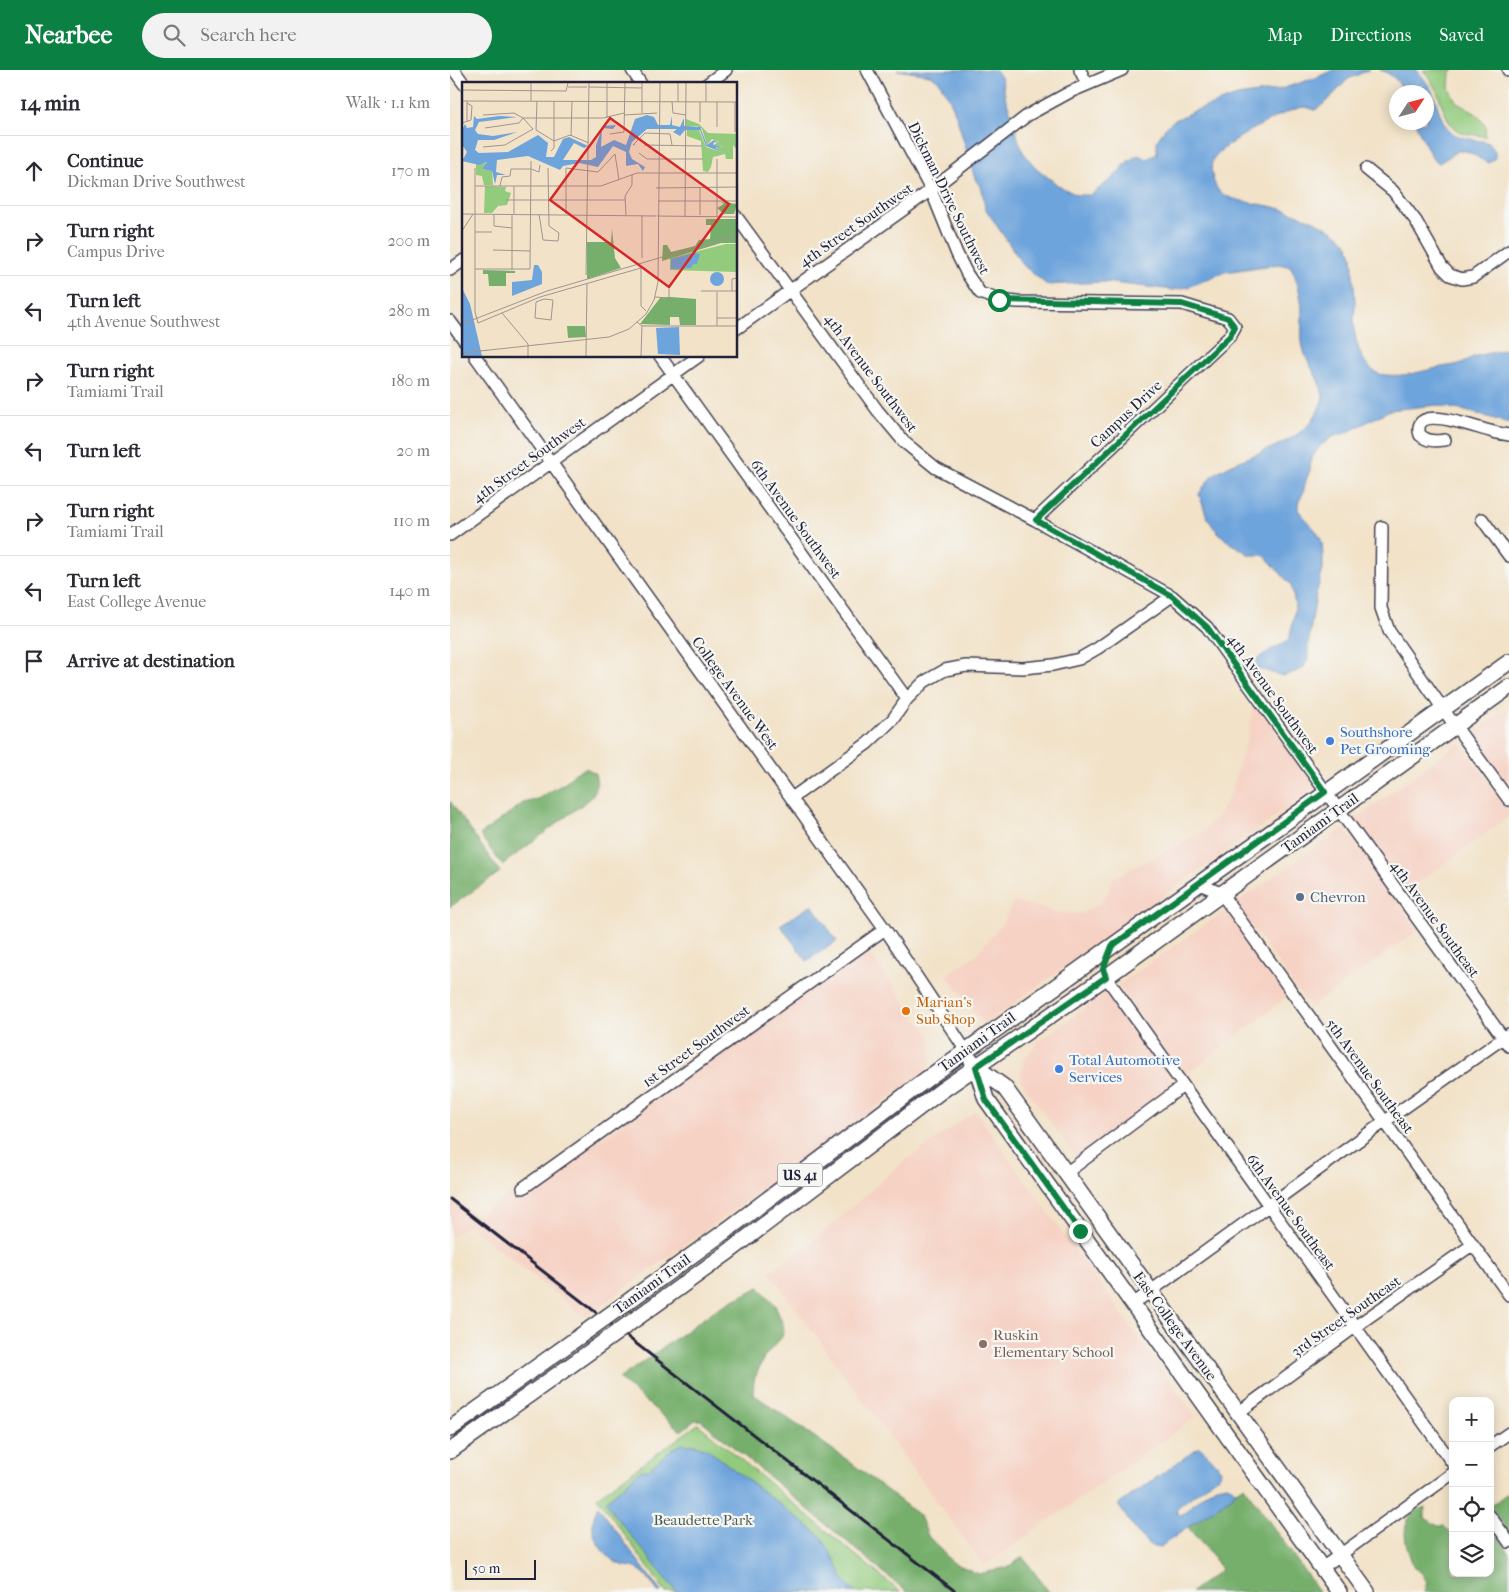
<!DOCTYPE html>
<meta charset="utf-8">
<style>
body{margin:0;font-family:"IM FELL French Canon",serif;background:#f2f2f3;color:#2b2b33}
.controls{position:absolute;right:15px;bottom:15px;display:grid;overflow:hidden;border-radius:10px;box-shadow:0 2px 12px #0003}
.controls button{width:45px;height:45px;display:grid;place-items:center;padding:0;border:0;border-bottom:1px solid #e1e1e2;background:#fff;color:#2b2b33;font:25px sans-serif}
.compass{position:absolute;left:939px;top:15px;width:45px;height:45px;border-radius:50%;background:#fff;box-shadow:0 2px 12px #0003;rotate:54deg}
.scale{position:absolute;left:15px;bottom:12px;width:71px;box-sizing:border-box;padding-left:5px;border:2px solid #22223b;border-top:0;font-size:14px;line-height:18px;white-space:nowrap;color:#22223b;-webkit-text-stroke:4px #f6f6f2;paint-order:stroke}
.stop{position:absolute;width:15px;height:15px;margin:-11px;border:4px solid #0b8043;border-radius:50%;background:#fff}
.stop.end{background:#0b8043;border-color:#fff;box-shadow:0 1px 5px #0008}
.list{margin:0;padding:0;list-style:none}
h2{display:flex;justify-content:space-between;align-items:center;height:65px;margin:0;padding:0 20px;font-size:21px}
h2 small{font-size:16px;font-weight:400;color:#7c7c81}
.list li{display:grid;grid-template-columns:32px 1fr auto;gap:15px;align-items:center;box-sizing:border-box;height:70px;padding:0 20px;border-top:1px solid #e1e1e2}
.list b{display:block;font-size:19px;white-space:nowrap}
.list p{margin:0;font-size:16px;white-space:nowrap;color:#7c7c81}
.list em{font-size:16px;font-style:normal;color:#7c7c81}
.icon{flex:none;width:28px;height:28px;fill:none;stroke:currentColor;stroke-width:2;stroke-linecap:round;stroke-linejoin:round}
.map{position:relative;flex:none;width:1059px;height:1522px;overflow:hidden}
header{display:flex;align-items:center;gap:30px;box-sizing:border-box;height:70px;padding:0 25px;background:#0b8043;color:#fff}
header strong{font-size:24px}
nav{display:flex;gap:28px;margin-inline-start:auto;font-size:18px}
.search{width:350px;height:45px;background:#f2f2f3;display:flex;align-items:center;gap:12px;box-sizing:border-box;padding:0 18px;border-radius:28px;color:#7c7c81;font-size:19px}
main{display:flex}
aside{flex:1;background:#fff}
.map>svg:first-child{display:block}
</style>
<header>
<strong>Nearbee</strong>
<div class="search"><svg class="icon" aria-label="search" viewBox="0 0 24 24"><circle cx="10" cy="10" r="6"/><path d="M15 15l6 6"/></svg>Search here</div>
<nav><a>Map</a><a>Directions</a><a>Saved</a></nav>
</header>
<main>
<aside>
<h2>14 min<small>Walk · 1.1 km</small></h2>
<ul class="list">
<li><svg class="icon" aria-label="ahead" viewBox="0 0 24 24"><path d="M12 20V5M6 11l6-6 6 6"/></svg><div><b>Continue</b><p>Dickman Drive Southwest</p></div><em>170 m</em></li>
<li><svg class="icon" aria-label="right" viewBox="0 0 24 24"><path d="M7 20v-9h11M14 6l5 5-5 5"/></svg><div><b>Turn right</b><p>Campus Drive</p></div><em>200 m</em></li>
<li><svg class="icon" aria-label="left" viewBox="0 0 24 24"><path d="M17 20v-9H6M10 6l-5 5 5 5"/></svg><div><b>Turn left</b><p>4th Avenue Southwest</p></div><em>280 m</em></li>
<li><svg class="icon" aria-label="right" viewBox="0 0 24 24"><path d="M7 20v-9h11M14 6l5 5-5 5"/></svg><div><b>Turn right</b><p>Tamiami Trail</p></div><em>180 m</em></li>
<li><svg class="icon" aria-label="left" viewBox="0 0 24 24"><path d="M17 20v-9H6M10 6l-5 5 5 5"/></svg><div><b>Turn left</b></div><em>20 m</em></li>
<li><svg class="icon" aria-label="right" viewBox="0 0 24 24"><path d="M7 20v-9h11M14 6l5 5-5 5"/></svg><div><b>Turn right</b><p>Tamiami Trail</p></div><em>110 m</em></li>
<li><svg class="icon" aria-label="left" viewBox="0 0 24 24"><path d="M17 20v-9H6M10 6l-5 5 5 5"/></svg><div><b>Turn left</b><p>East College Avenue</p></div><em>140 m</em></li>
<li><svg class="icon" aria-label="arrive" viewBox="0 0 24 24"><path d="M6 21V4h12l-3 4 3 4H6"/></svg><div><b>Arrive at destination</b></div></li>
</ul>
</aside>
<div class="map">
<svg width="1059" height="1522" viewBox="0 0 1059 1522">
<rect width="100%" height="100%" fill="#f6f6f2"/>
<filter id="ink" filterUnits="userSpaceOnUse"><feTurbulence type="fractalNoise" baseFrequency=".02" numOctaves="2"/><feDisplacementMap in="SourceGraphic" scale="10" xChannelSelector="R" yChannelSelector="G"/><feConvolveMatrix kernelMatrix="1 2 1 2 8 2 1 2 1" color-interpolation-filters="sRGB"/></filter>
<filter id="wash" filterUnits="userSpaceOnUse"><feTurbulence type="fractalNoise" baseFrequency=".0096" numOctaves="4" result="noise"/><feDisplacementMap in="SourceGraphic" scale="20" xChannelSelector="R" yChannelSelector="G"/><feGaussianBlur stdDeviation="1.12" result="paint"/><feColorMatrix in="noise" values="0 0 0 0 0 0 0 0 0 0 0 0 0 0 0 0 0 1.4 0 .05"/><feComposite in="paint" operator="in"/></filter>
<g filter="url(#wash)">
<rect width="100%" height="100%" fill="#f2e2c8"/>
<path fill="#f6d2c4" d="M 806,634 L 865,718 L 534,955 L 497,905 L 526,885 L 553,853 L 563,832 L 592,837 L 605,843 L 633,843 L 647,835 L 657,824 L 663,808 L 732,773 L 752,762 L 770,744 L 780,725 L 799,662 L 803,636 Z
M 1059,637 L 1059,721 L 1019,666 Z
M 1010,672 L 1059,740 L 1059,746 L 955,823 L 903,751 Z
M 894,758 L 968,860 L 860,938 L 785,833 Z
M 776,840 L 851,944 L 837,927 L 733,1007 L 668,915 Z
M 416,879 L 481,967 L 482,988 L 475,1002 L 135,1247 L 18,1155 L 0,1167 L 0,1126 L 27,1146 L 67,1118 L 72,1125 Z
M 659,921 L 724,1014 L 627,1089 L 570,1010 L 571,1003 L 573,991 L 588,972 Z
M 525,1041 L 746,1347 L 534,1496 L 319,1202 L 368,1167 L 450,1095 Z"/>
<path fill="#93cb7d" stroke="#5a765c" d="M 973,0 L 1004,0 L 1000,2 L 999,18 L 1007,33 L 1025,43 L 1036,56 L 1035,67 C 1026,64 1016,65 1008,61 C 995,54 992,29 984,16 C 981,10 977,5 973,0 Z
M 248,1354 L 450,1522 L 216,1522 L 147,1427 Z"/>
<path fill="#76af6c" stroke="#4c6854" d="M 136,698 L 145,703 L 147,714 L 142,727 L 52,795 L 30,765 L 73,733 L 86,730 L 115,713 L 125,703 Z
M 0,731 L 50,802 L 0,837 Z
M 309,1217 L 325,1235 L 334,1257 L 332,1267 L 314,1287 L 304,1310 L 303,1324 L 396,1389 L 470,1446 L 478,1466 L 502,1492 L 529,1504 L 558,1497 L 573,1487 L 599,1522 L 457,1522 L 251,1350 L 245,1350 L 231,1361 L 169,1309 L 268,1238 Z
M 794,1416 L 869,1522 L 741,1522 L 771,1500 C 764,1484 749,1472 738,1457 L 780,1428 L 786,1421 Z
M 1059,1422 L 1059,1463 L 1040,1436 Z
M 975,1437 L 975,1448 L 988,1456 L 994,1456 L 1003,1466 L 1003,1503 L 1040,1503 L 1040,1456 L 1059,1482 L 1059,1522 L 974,1522 L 977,1512 L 971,1502 L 964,1498 C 959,1484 950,1463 959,1448 C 962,1442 969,1439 975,1437 Z"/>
<path fill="#6ea4dc" stroke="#48638c" d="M 447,0 L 546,0 L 551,7 L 556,30 L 564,50 L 568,69 L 573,82 L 585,97 L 609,116 L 627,125 L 641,125 L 664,107 L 677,92 L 688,85 L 697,89 L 707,84 L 707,71 L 715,58 L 723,51 L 744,41 L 787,26 L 828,20 L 868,7 L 883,0 L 919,0 L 898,9 L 876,32 L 865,40 C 862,39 857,37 854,37 C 837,38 771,75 763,89 C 759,97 763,115 769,121 C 778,131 806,133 819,136 C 839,140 881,155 894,170 C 903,179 903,193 903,205 C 904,215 905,226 905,236 C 905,243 903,251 904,258 C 906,276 914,303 935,305 C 954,307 968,302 987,298 C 994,296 1002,296 1009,294 C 1015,292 1020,288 1026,286 C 1037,283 1048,282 1059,278 L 1059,353 L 1024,343 L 987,335 L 940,340 L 898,362 L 882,367 L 870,376 L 861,389 L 860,400 L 856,410 L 853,423 L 848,433 L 848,440 L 867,462 L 872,472 L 873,486 L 873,500 L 866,524 L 858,576 L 858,590 L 854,597 L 845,602 L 833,606 L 806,598 L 807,589 C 817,581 828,577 839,570 L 844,547 L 845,534 L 841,515 L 814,485 L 800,485 L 776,470 L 764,458 L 757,447 L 749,424 C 754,417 760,407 766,403 C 799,381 855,377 870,336 C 871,333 873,329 873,326 C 870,306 854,292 852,272 C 851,264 852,254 852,246 C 852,229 848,212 841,197 L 829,194 L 775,202 L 741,216 L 724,220 L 653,212 L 597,215 L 574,196 L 535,138 L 532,119 L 525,109 L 506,45 L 499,28 L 488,10 L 480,5 Z
M 930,0 L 967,0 C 972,6 977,13 981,19 C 988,33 991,57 1004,64 C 1015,70 1028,69 1039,73 L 1045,81 L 1045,88 L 1039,93 C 1028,90 1017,76 1006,82 C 1002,84 995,90 989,93 L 982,88 L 965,53 L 976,52 L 976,22 L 955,22 C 949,12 942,4 930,0 Z
M 362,835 L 387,871 L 357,891 L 330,855 Z
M 232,1374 L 245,1375 L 257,1379 L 371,1466 L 385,1490 L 392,1507 L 399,1517 L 406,1522 L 227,1522 L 163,1443 L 156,1431 L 191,1400 L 199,1399 L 222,1379 Z
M 749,1377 C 758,1384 765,1391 771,1400 L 770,1405 L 728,1437 L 726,1441 L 730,1445 L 735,1443 C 746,1432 770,1402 786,1421 L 780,1428 L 710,1477 C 696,1482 676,1445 668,1435 Z
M 148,1436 L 211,1522 L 208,1522 C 203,1515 198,1506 191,1501 C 185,1496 176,1497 169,1494 C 158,1489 143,1472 143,1458 C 142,1450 145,1443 148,1436 Z"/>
</g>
<g filter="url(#ink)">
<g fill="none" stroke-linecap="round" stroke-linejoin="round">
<g stroke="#413f50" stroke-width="14">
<path id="minor" d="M 4,0 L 14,14
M 182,0 L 191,14
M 417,0 L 481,120 L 507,184 L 517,204 L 530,223 L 549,230 L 567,232 L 732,234 L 778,248 L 785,257 L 780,266 L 585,450
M 630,0 L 637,14
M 1058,0 L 1059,1
M 257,14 L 276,0
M 916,99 L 943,121 L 966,151 L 992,197 L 1000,205 L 1012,209 L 1023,207 L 1059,181
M 286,146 L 428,341 L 454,372 L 486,398 L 585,450 L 722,526 L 757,557 L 1059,976
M 0,200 L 14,190
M 0,251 L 14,270
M 286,259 L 481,120 L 578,45 L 620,22 L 672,0
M 25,286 L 435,859 L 516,981
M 210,286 L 457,629
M 995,370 C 985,371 978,372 970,365 C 969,362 968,358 970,354 C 978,339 1027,358 1040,361 C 1046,363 1053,364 1059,365
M 1032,449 L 1059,486
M 932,457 L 931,538 L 939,561 L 993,639 L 1059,730
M 0,465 L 249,286
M 342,728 L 418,673 L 443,649 L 457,629 L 474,612 L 495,600 L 516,596 L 573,598 L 603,595 L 629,589 L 648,578 L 722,526
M 749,814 L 771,823 L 1059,1225
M 656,907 L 1003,1394
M 616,1103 L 733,1016
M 73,1118 L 435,859
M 683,1234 L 934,1052 L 1059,964
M 788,1343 L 906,1256 L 1022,1175
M 1040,1376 L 1059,1363
M 1040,1446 L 1059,1472
M 872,1498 L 1003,1403"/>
</g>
<g stroke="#413f50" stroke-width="18">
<path id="major" d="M 522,991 L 526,997 L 536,1029 L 889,1522
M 526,997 L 554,1017 L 917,1522
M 183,1228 L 281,1157 L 478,1008 L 1059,592
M 198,1240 L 277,1183 L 491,1021 L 656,907 L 1059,617
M 0,1359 L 130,1266
M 0,1381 L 145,1278"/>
</g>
<use href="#minor" stroke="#fff" stroke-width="11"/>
<use href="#major" stroke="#fff" stroke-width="15"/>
<path stroke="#22223b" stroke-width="3" d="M 0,1129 L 506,1522"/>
<g stroke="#413f50" stroke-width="18" stroke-linecap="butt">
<path id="major-bridge" d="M 130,1266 L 183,1228
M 145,1278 L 198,1240"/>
</g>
<use href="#major-bridge" stroke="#fff" stroke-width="15"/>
</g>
</g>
<g fill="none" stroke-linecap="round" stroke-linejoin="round" filter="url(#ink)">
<path stroke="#0b8043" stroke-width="6" d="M 549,230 L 732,234 L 778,248 L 785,257 L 780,266 L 586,450 L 722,526 L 757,557 L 875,722 L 662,876 L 653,899 L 656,907 L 526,997 L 536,1030 L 630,1161"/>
</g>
<g fill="#3f7fe0" stroke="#f6f6f2" stroke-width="2">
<circle cx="880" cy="671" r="5"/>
<circle cx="609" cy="999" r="5"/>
</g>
<circle fill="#5c6f8a" stroke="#f6f6f2" stroke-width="2" cx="850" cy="827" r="5"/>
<circle fill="#e8710a" stroke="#f6f6f2" stroke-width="2" cx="456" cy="941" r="5"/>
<circle fill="#8d6e63" stroke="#f6f6f2" stroke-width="2" cx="533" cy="1274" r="5"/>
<g text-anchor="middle" stroke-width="4.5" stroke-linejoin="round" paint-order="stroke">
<rect fill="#f6f6f2" stroke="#626272" stroke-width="1" x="327.5" y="1093.5" width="45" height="23" rx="4"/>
<g font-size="14" font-weight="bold" fill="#22223b">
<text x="350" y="1110">US 41</text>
</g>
<g font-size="15" fill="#22223b" stroke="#f6f6f2">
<text transform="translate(499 128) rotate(64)" y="5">Dickman Drive Southwest</text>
<text transform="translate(406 155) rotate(-35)" y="5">4th Street Southwest</text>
<text transform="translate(421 303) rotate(53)" y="5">4th Avenue Southwest</text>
<text transform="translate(676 344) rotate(-43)" y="5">Campus Drive</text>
<text transform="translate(79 390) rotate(-36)" y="5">4th Street Southwest</text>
<text transform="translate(346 449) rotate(54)" y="5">6th Avenue Southwest</text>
<text transform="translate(285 623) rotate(54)" y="5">College Avenue West</text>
<text transform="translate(823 624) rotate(54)" y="5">4th Avenue Southwest</text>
<text transform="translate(870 753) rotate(-36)" y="5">Tamiami Trail</text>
<text transform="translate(985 849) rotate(54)" y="5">4th Avenue Southeast</text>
<text transform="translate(527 972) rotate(-36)" y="5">Tamiami Trail</text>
<text transform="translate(246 976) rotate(-36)" y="5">1st Street Southwest</text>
<text transform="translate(920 1006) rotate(54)" y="5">5th Avenue Southeast</text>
<text transform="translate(841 1142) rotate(54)" y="5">6th Avenue Southeast</text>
<text transform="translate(202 1214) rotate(-36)" y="5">Tamiami Trail</text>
<text transform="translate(896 1246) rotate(-35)" y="5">3rd Street Southeast</text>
<text transform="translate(725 1256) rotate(54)" y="5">East College Avenue</text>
</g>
<g font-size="15" fill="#366cbe" stroke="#f6f6f2" text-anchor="start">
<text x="890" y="667">Southshore<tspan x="890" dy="17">Pet Grooming</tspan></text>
<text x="619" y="995">Total Automotive<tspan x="619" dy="17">Services</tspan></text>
</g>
<g font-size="15" fill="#4e5e75" stroke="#f6f6f2" text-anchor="start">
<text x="860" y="832">Chevron</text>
</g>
<g font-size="15" fill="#c56008" stroke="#f6f6f2" text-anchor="start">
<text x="466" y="937">Marian's<tspan x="466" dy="17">Sub Shop</tspan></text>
</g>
<g font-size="15" fill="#785e54" stroke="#f6f6f2" text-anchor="start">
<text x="543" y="1270">Ruskin<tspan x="543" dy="17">Elementary School</tspan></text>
</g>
<g font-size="15" fill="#4a5d52" stroke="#f6f6f2">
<text x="253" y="1455">Beaudette Park</text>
</g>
</g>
<g transform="translate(12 12)">
<rect width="275" height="275" fill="#f2e2c8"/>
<path d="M 224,37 L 237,42 L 246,51 L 275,52 L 275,68 L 271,63 L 271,77 L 264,77 L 263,72 L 251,75 L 249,85 L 246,90 L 241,89 L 239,59 L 225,54 L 225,48 L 237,48 L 244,65 L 262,71 L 253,66 L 261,64 L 251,63 L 257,60 L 250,57 L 245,63 L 240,47 L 235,44 L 224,45 ZM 25,81 L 20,87 L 30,89 L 31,103 L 22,103 L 20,94 L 14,93 L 14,82 ZM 23,104 L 44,105 L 43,109 L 49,111 L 45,123 L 36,124 L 30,131 L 22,131 ZM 264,162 L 275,162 L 275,190 L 208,188 L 208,176 Z" fill="#93cb7d"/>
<path d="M 259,120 L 275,122 L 272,132 L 262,132 L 255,126 L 262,122 ZM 244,137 L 275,137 L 275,161 L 259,161 L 200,179 L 201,163 L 205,163 L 209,170 L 233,164 L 237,158 L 248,157 L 249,143 L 244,143 ZM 150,147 L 153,176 L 159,186 L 125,197 L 125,160 L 149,160 ZM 21,188 L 53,189 L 53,191 L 44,191 L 44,204 L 27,204 L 26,192 L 21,192 ZM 209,215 L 234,217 L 234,243 L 218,243 L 217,235 L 208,235 L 208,243 L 178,242 L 198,216 ZM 105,244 L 123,244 L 124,255 L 106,256 Z" fill="#76af6c"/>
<path d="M 12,34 L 15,37 L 37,34 L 55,35 L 17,40 L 13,48 L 16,52 L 31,54 L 55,50 L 32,58 L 16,58 L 13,68 L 17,71 L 46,70 L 76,53 L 86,61 L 84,75 L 92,75 L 101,57 L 107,55 L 126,64 L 122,66 L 112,61 L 101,78 L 129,78 L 134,75 L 134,63 L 141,44 L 154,43 L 151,47 L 140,46 L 139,65 L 152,58 L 164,63 L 173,37 L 185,33 L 192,35 L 196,43 L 208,43 L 210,34 L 210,43 L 218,45 L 222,36 L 222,44 L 238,45 L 245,63 L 252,58 L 257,61 L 252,60 L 251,63 L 260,64 L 253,66 L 262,71 L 244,64 L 238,48 L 223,48 L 218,54 L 211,50 L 215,47 L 185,47 L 170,60 L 167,70 L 170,77 L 183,85 L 181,89 L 176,82 L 164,84 L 164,70 L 151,64 L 136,85 L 117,81 L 101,84 L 98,88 L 66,74 L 35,78 L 34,90 L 44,93 L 35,93 L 33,102 L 30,89 L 20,87 L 25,80 L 17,83 L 0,79 L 5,70 L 0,63 L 0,48 L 3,42 L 5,46 L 11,45 ZM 232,171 L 238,172 L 235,182 L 231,182 L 229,186 L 209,187 L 209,177 ZM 72,183 L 76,183 L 80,190 L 80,202 L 50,214 L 50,200 L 70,198 ZM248 197a7 7 0 1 1 14 0a7 7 0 1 1-14 0ZM 0,206 L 8,222 L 20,274 L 0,274 ZM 217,245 L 218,273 L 196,272 L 194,246 Z" fill="#6ea4dc"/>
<path fill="none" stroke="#9f9590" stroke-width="1" d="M 180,1 L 180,31M 216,1 L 216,20M 106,5 L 125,5M 127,5 L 180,6M 0,8 L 104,9 L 106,1M 0,19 L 275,20M 5,19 L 5,39M 69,19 L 69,1M 210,20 L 211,31 L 224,33M 244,20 L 244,1M 21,33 L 52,31 L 61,36 L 141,36 L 162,31M 162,33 L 195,31M 145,36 L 145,1M 238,40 L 238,20M 0,41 L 9,38 L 10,24 L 5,21M 255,45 L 255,20M 23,46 L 57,41 L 61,36 L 71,47M 74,48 L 92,59 L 108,53 L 127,61M 74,48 L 75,19M 273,50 L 273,20M 148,52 L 162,50 L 163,1M 109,54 L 110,19M 173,62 L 171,63 L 183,51 L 208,52 L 210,63M 182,63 L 240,64M 21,65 L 43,63 L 71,47M 89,69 L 92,66 L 92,19M 177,71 L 185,77 L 241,77M 13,86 L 13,230 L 16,241 L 78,215 L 179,186 L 179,224 L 184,229M 49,87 L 69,87M 69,87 L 77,90 L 78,83M 13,104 L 139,104 L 175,91 L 275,91M 38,104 L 40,95 L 48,94 L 49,87M 194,106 L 275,105M 44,118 L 163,118M 196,119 L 275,119M 0,132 L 194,134M 32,132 L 32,144 L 50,146M 52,132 L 52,104M 77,132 L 81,158 L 96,159 L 97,151 L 87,144 L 86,86M 104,132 L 104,86 L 136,90 L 153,72 L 157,98M 164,133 L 163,114 L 170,103 L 170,92M 238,133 L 238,105M 195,134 L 275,135M 223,135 L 224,1M 255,135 L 255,77M 0,149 L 11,132M 13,150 L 30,150M 31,168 L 68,169M 180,176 L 180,133M 13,187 L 68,187 L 69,79M 50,188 L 50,132M 124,193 L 127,1M 239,209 L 275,209M 270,209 L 270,197 L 275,196M 193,215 L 207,216 L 207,207M 82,217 L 91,218 L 89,238 L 73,236 L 74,220 ZM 40,231 L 66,262 L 66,274M 255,236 L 275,236M 175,240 L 180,244 L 275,244M 0,242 L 85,209 L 275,153M 255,244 L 255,210M 0,271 L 147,255 L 167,247 L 184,232 L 192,218 L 196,200 L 198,1M 124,274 L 125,202M 179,274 L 180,244"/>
<path fill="#d62828" fill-opacity="0.15" stroke="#d62828" stroke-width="2.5" d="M 148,36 L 267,122 L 207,205 L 88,118 Z"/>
<rect width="275" height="275" fill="none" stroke="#22223b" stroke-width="2.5"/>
</g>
</svg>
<div class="controls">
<button>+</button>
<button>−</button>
<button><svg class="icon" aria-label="locate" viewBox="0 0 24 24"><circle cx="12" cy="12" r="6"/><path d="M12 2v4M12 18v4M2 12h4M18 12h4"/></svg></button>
<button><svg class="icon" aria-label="layers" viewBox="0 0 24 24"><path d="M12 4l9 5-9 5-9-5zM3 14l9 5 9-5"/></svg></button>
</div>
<svg class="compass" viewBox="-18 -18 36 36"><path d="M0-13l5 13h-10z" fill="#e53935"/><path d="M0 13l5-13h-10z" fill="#7c7c81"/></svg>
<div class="scale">50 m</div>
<div class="stop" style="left:549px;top:230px"></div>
<div class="stop end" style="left:630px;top:1161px"></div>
</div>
</main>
